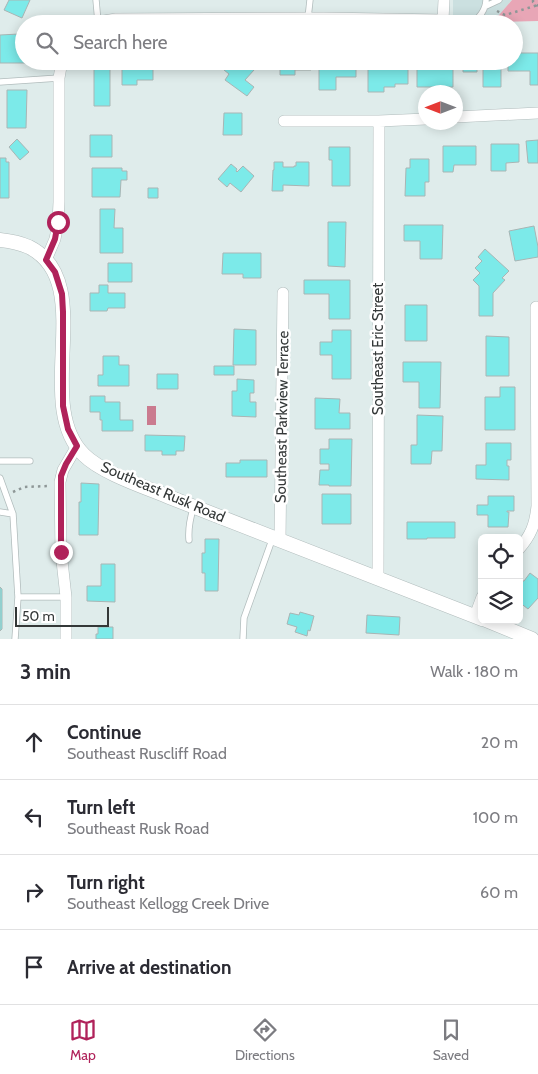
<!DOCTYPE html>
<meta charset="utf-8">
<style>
body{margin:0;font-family:Cabin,sans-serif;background:#f7f7f7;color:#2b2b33}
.controls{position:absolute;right:15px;bottom:15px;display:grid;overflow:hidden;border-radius:8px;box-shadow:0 2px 12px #0003}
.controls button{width:45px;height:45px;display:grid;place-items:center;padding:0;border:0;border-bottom:1px solid #e1e1e2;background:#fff;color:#2b2b33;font:25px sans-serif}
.compass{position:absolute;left:418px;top:85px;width:45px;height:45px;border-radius:50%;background:#fff;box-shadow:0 2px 12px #0003;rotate:270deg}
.scale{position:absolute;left:15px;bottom:12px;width:94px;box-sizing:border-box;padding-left:5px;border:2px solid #343838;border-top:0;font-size:14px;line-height:18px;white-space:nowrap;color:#343838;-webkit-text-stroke:4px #fff;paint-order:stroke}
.stop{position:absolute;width:15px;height:15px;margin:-11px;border:4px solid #b0225a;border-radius:50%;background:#fff}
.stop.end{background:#b0225a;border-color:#fff;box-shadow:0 1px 5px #0008}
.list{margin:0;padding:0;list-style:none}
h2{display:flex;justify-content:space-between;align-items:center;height:65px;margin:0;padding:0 20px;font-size:21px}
h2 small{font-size:16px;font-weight:400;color:#7c7c81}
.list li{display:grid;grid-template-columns:32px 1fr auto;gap:15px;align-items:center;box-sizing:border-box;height:75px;padding:0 20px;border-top:1px solid #e1e1e2}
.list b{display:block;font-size:19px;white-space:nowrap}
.list p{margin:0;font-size:16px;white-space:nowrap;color:#7c7c81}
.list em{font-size:16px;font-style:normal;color:#7c7c81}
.icon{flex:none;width:28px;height:28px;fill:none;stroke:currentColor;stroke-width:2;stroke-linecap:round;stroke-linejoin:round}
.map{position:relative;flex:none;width:538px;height:639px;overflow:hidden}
.search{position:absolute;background:#fff;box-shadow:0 2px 12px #0003;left:15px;right:15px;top:15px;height:55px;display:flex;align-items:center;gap:12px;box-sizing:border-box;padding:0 18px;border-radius:28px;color:#7c7c81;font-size:19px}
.sheet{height:365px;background:#fff}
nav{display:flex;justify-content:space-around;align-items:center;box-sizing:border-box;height:70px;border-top:1px solid #e1e1e2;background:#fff;font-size:14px;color:#7c7c81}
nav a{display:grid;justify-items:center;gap:2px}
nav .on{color:#b0225a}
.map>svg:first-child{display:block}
</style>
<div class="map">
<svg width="538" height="639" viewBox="0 0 538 639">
<rect width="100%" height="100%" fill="#dfeceb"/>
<path fill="#cbe0e0" d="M 453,0 L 512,0 L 491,24 L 453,24 Z"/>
<path fill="#e8a6b6" d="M 512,0 L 538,0 L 538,21 L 493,22 Z"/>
<path fill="#ca7b8f" d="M 147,406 L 156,406 L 156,425 L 147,425 Z"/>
<path fill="#7ceae9" stroke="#a9b5b4" d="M 9,0 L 30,0 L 22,18 L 4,10 Z
M 19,34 L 19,44 L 24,44 L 24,61 L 30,61 L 30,63 L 0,63 L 0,35 Z
M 514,53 L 538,53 L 538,85 L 530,85 L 530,71 L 508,71 L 508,61 L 514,61 Z
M 122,61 L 153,61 L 153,80 L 137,80 L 137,85 L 122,85 Z
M 161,61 L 179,61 L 179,65 L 161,65 Z
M 230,61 L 243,61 L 254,70 L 245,80 L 254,87 L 247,96 L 225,80 L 229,74 L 224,70 Z
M 280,61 L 311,61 L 311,70 L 295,70 L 295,75 L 280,75 Z
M 334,61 L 356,61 L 356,77 L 336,77 L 336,90 L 319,90 L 319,62 Z
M 417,61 L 434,61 L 434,66 L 453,66 L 453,87 L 417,87 Z
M 463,61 L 501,61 L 501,87 L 483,87 L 483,67 L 477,67 L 477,72 L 463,72 Z
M 368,63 L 408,64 L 408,84 L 395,84 L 395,87 L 384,87 L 384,92 L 368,92 Z
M 94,66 L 110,66 L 110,106 L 94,106 Z
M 7,90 L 27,90 L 26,128 L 7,128 Z
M 224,113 L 242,113 L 242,135 L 223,135 Z
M 90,135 L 112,135 L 112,157 L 90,157 Z
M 17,139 L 29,152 L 20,160 L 9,147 Z
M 538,140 L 538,163 L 528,163 L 526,141 Z
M 491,144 L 519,144 L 519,162 L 506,163 L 506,171 L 491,171 Z
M 443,146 L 476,146 L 476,165 L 454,165 L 453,172 L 443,172 Z
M 329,147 L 350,147 L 350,186 L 332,186 L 332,160 L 329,160 Z
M 0,158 L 6,158 L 6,162 L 9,162 L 9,198 L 0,198 Z
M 410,159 L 429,159 L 429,182 L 425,182 L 425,196 L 405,196 L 406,168 L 410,168 Z
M 274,162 L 283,162 L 283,167 L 294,167 L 294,166 L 296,166 L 296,162 L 309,162 L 309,186 L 283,185 L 283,191 L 272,191 L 273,170 L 274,170 Z
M 231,164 L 237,169 L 236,171 L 237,172 L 243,166 L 254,176 L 241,192 L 230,183 L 227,187 L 218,179 Z
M 92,168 L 122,168 L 122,171 L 127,171 L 127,180 L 121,180 L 120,197 L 92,197 Z
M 148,188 L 158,188 L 158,198 L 148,198 Z
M 100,209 L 115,209 L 114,228 L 123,228 L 123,253 L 100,253 Z
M 328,222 L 346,222 L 345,267 L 328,266 Z
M 404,225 L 443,225 L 442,259 L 420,259 L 420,241 L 404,241 Z
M 534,226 L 538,247 L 538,257 L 515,261 L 509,231 Z
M 485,249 L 509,271 L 502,278 L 505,280 L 493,293 L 493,316 L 479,316 L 479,286 L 473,280 L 480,273 L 475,268 L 482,261 L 478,257 Z
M 223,253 L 261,253 L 261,278 L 243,278 L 243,274 L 222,274 Z
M 108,263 L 132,263 L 132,282 L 108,282 Z
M 304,280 L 350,280 L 350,319 L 329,319 L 329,294 L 304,294 Z
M 99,285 L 108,285 L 108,293 L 125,293 L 125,308 L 108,308 L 107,311 L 90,311 L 90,293 L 99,293 Z
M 405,305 L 427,305 L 427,341 L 405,341 Z
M 234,329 L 256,330 L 256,365 L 233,365 Z
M 332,330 L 351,330 L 351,379 L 332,379 L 332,355 L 320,355 L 320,342 L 332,342 Z
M 486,336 L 509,337 L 509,376 L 486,376 Z
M 103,356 L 119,356 L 119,365 L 129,365 L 129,386 L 98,386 L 98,375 L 103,375 Z
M 403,362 L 441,362 L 440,408 L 419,408 L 419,382 L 403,382 Z
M 214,366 L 234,366 L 234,375 L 214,375 Z
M 157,374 L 178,374 L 178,389 L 157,389 Z
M 237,379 L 254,380 L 254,393 L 250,393 L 250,402 L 256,402 L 256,417 L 232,416 L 232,391 L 237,391 Z
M 500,387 L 515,387 L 515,430 L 485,430 L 485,397 L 500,397 Z
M 90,396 L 105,396 L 105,402 L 120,402 L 120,420 L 133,420 L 133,431 L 102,431 L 102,420 L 100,420 L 100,412 L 90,412 Z
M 315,398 L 340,399 L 339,413 L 350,413 L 350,429 L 315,429 Z
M 417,415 L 443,416 L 442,451 L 432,451 L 431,464 L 411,464 L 411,445 L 417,445 Z
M 145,435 L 185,436 L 184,451 L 176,451 L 176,455 L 162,455 L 162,451 L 145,451 Z
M 329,439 L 352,439 L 351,486 L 329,486 L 329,485 L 319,485 L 320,470 L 329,470 L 329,464 L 320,464 L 320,449 L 329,449 Z
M 486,443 L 511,443 L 511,460 L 507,460 L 507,466 L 509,466 L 509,480 L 476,479 L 476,465 L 486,465 Z
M 240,460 L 267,460 L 267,477 L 226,477 L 226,463 L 240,463 Z
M 81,483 L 99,484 L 98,535 L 79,535 L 79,502 L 81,502 Z
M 322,494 L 351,494 L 351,524 L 322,524 Z
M 488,496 L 514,496 L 514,511 L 507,511 L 507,512 L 509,512 L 508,527 L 488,527 L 488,515 L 477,515 L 477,505 L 488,505 Z
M 407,522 L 455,522 L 455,538 L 427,538 L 427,539 L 407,539 Z
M 205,539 L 219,539 L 218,591 L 205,591 L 205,573 L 202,573 L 202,553 L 205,553 Z
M 101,564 L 115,564 L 115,602 L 87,601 L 87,586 L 101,586 Z
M 530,573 L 538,579 L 538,598 L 528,609 L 519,602 L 519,587 L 521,585 L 520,584 L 523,581 L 524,581 Z
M 0,587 L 2,589 L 2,629 L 0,631 Z
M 300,612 L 314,616 L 310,631 L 308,630 L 307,636 L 295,632 L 297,627 L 287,624 L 290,613 L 299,615 Z
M 367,615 L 400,617 L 399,635 L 366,633 Z
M 98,627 L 113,627 L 113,639 L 96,639 L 96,634 L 98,634 Z"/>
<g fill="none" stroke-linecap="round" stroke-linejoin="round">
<g stroke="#b1bcbc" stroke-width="7">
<path id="service" d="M 96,0 L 98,22
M 486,6 L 499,0
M 308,18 L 310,0
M 471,24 C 479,19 486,9 486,0
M 0,82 L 59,78
M 0,461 L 30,461
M 0,478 L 13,514 L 18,597 L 15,639
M 0,512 L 13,514
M 189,540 C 188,528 190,518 194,506
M 18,597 L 66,597
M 243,639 L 244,618 L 273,537"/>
</g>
<g stroke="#b1bcbc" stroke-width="12">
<path id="minor" d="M 95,24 L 98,22 L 116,19 L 324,18 L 443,20 L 444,0
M 456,117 L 538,113
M 284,121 L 379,121 L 426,119
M 46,260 L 55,239 L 58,223 L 59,202 L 59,78 L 62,61
M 280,540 L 283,293
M 519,549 C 531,535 535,525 537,506 L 536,307
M 378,578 L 379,121
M 475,616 L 482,597
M 66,639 L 66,597 L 61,552 L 60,482 L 63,470 L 77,446"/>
</g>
<g stroke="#b1bcbc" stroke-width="15">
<path id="tertiary" d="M 0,240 C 10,241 20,243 29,247 C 99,282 31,403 84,455 C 102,473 145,487 169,497 L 482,619
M 486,620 L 532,639"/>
</g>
<path stroke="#8e9797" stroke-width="2.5" stroke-dasharray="2.5 4" stroke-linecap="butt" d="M 533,0 L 533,2 L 538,6
M 497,11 L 505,15 L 538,5
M 13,492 L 24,487 L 49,486"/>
<use href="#service" stroke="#fff" stroke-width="5.5"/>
<use href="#minor" stroke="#fff" stroke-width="11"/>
<use href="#tertiary" stroke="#fff" stroke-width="14"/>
</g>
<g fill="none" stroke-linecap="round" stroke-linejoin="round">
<path stroke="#b0225a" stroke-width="6" d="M 58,222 L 55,239 L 46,260 L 55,272 L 62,294 L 63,312 L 63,406 L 68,429 L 77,446 L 66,464 L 61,476 L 61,552"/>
</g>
<g text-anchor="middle" stroke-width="5" stroke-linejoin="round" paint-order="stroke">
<g font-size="15" fill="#343838" stroke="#fff">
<text transform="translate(378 349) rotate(-90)" y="5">Southeast Eric Street</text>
<text transform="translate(282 417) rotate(-89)" y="5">Southeast Parkview Terrace</text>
<text transform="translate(163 492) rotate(23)" y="5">Southeast Rusk Road</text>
</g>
</g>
</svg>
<div class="controls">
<button><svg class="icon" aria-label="locate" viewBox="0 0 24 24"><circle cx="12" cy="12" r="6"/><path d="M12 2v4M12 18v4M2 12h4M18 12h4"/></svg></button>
<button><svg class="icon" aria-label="layers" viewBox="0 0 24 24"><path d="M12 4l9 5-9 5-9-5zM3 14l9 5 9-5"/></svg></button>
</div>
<svg class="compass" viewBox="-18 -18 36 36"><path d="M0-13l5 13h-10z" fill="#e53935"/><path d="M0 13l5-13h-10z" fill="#7c7c81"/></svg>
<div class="scale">50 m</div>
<div class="stop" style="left:58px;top:222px"></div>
<div class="stop end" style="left:61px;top:552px"></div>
<div class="search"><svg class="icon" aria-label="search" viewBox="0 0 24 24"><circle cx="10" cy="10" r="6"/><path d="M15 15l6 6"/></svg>Search here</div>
</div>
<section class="sheet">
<h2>3 min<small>Walk · 180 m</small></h2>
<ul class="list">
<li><svg class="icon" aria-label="ahead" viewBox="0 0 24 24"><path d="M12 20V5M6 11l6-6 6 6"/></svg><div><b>Continue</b><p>Southeast Ruscliff Road</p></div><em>20 m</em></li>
<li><svg class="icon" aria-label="left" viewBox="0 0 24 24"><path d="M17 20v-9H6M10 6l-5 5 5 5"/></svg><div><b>Turn left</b><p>Southeast Rusk Road</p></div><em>100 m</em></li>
<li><svg class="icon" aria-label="right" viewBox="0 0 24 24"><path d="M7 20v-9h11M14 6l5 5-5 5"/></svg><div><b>Turn right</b><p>Southeast Kellogg Creek Drive</p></div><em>60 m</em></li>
<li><svg class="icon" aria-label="arrive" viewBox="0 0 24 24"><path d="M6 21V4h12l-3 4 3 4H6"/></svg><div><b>Arrive at destination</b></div></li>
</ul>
</section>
<nav>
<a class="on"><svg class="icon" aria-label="map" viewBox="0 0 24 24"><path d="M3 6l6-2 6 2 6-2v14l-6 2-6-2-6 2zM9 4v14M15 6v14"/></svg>Map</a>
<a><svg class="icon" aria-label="directions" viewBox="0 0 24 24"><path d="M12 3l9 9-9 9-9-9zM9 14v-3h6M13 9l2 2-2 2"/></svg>Directions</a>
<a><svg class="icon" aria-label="saved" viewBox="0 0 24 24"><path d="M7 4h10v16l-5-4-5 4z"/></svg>Saved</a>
</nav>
